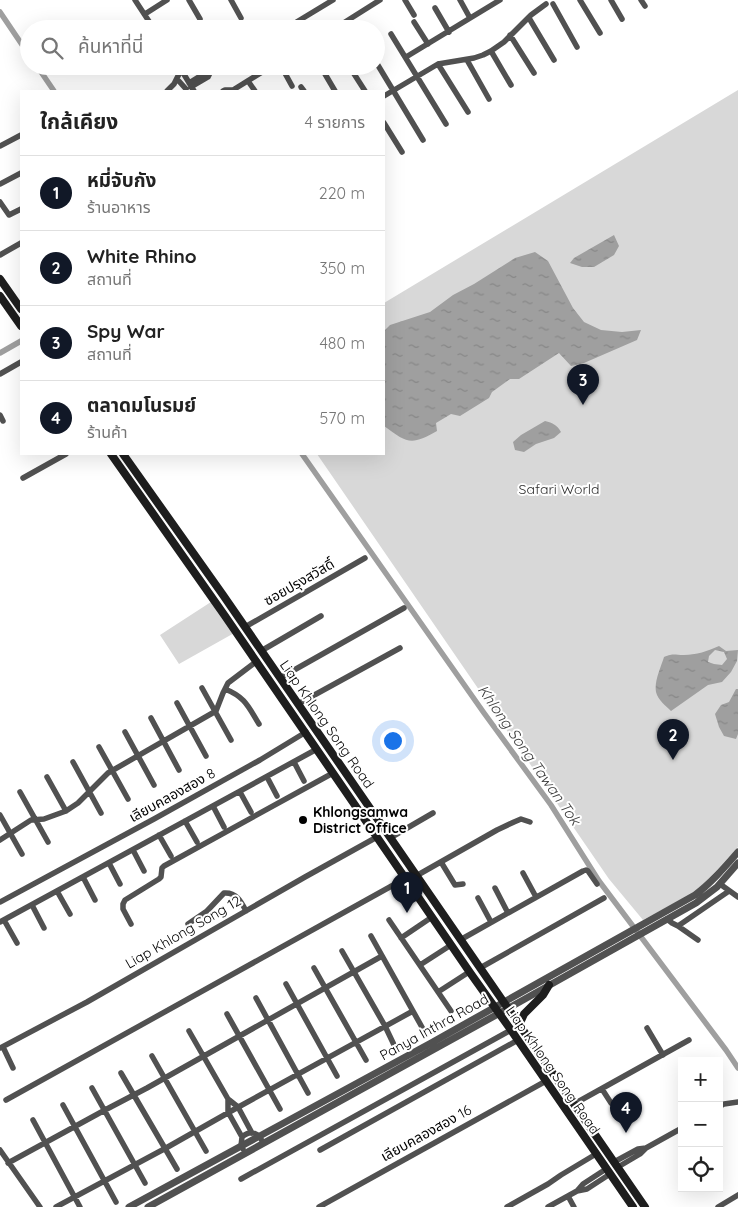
<!DOCTYPE html>
<html lang="th">
<meta charset="utf-8">
<style>
body{margin:0;font-family:Quicksand,"Noto Sans Thai",sans-serif;background:#f2f2f2;color:#222}
.controls{position:absolute;right:15px;bottom:15px;display:grid;overflow:hidden;border-radius:0px;box-shadow:0 5px 20px #0002}
.controls button{width:45px;height:45px;display:grid;place-items:center;padding:0;border:0;border-bottom:1px solid #e0e0e0;background:#fff;color:#222;font:25px sans-serif}
.you{position:absolute;left:392px;top:740px;width:18px;height:18px;margin:-12px;border:4px solid #fff;border-radius:50%;background:#1a73e8;box-shadow:0 0 0 8px #1a73e833}
.badge{display:grid;place-items:center;width:32px;height:32px;border-radius:50%;background:#111827;color:#fff;font-size:16px;font-weight:700}
.pin{position:absolute;translate:-50% -41px;filter:drop-shadow(0 1px 2px #0008)}
.pin::after{content:'';position:absolute;top:26px;width:18px;height:15px;background:inherit;clip-path:polygon(0 0,100% 0,50% 100%)}
.list{margin:0;padding:0;list-style:none}
h2{display:flex;justify-content:space-between;align-items:center;height:65px;margin:0;padding:0 20px;font-size:21px}
h2 small{font-size:16px;font-weight:400;color:#767676}
.list li{display:grid;grid-template-columns:32px 1fr auto;gap:15px;align-items:center;box-sizing:border-box;height:75px;padding:0 20px;border-top:1px solid #e0e0e0}
.list b{display:block;font-size:19px;white-space:nowrap}
.list p{margin:0;font-size:16px;white-space:nowrap;color:#767676}
.list em{font-size:16px;font-style:normal;color:#767676}
.icon{flex:none;width:28px;height:28px;fill:none;stroke:currentColor;stroke-width:2;stroke-linecap:round;stroke-linejoin:round}
.map{position:relative;flex:none;width:738px;height:1207px;overflow:hidden}
.search{position:absolute;background:#fff;box-shadow:0 5px 20px #0002;left:20px;top:20px;width:365px;height:55px;display:flex;align-items:center;gap:12px;box-sizing:border-box;padding:0 18px;border-radius:28px;color:#767676;font-size:19px}
.panel{position:absolute;background:#fff;box-shadow:0 5px 20px #0002;left:20px;top:90px;width:365px;height:365px;border-radius:0px}
.map>svg:first-child{display:block}
</style>
<div class="map">
<svg width="738" height="1207" viewBox="0 0 738 1207">
<defs>
<pattern id="water-ripples" width="26" height="14" patternUnits="userSpaceOnUse" patternTransform="scale(1.25)"><rect width="26" height="14" fill="#9f9f9f"/><path d="M2 4q2-2 4 0t4 0M15 11q2-2 4 0t4 0" fill="none" stroke="#878787"/></pattern>
</defs>
<rect width="100%" height="100%" fill="#fff"/>
<path fill="#d8d8d8" d="M 738,90 L 738,847 L 705,883 L 695,892 L 643,920 L 609,879 L 317,454 L 384,454 L 384,303 Z
M 214,600 L 236,632 L 179,664 L 160,635 Z"/>
<path fill="url(#water-ripples)" fill-rule="evenodd" d="M 614,235 L 619,246 L 614,255 L 594,267 L 582,267 L 570,263 L 574,258 Z
M 535,252 L 548,261 L 573,308 L 584,322 L 601,330 L 622,332 L 641,330 L 637,340 L 584,363 L 571,366 L 559,353 L 519,379 L 510,379 L 492,392 L 489,398 L 460,416 L 451,414 L 436,423 L 437,431 C 411,446 407,443 384,426 L 384,331 L 390,325 L 430,312 L 453,295 L 474,284 L 515,258 Z
M 545,421 C 553,423 557,425 561,432 L 554,438 L 536,444 L 524,452 L 515,450 L 513,442 L 521,435 Z
M 719,646 L 726,651 L 738,650 L 737,661 L 731,672 L 722,682 L 708,685 L 671,711 C 666,706 658,700 656,692 C 654,681 661,667 664,657 C 674,653 674,655 684,655 C 696,655 708,651 719,646 ZM 715,650 L 724,652 L 727,659 L 722,665 L 714,664 L 708,662 L 709,656 Z
M 736,689 L 738,689 L 738,734 L 736,739 L 724,736 L 719,727 L 715,714 L 721,705 L 729,702 Z"/>
<g fill="none" stroke-linecap="round" stroke-linejoin="round">
<path stroke="#9f9f9f" stroke-width="5.5" d="M 0,12 L 29,55
M 37,66 L 54,91
M 0,353 L 21,341
M 302,454 L 484,713 L 551,805 L 599,881 L 726,1050 L 738,1068"/>
<path stroke="#515151" stroke-width="5.5" d="M 135,0 L 154,29
M 189,0 L 200,19
M 231,0 L 241,18
M 405,0 L 414,15
M 460,0 L 470,18
M 580,0 L 600,33
M 611,0 L 622,19
M 641,0 L 645,6
M 553,4 L 577,47
M 435,8 L 449,32
M 145,14 L 167,0
M 529,18 L 554,60
M 414,22 L 428,44
M 285,29 L 333,0
M 334,29 L 380,0
M 391,34 L 446,124
M 510,35 L 534,73
M 491,51 L 511,85
M 406,57 L 500,0
M 467,60 L 489,99
M 376,62 L 423,140
M 438,64 L 468,112
M 179,66 L 194,91
M 281,66 L 292,86
M 322,66 L 323,69
M 349,66 L 365,91
M 325,74 L 335,91
M 177,79 L 186,89
M 248,81 L 255,91
M 189,83 L 205,73 L 210,73
M 191,87 L 208,77 L 210,73 L 222,66
M 301,87 L 304,91
M 167,91 L 174,84 L 181,70
M 223,91 L 225,90 L 233,90 L 272,66
M 384,96 L 438,64 L 474,58 L 483,55 L 491,51 L 504,42 L 531,15 L 546,4
M 384,123 L 402,152
M 0,146 L 21,135
M 0,184 L 21,173
M 0,202 L 9,215 L 21,209
M 0,255 L 21,243
M 0,374 L 21,362
M 0,415 L 3,421
M 23,478 L 66,454
M 245,627 L 365,558
M 261,651 L 321,616
M 280,678 L 404,608
M 202,688 L 231,740
M 225,689 C 245,697 248,706 259,724
M 177,703 L 206,756
M 298,704 L 400,648
M 151,718 L 179,770
M 125,732 L 154,785
M 99,747 L 128,799
M 73,762 L 101,813
M 294,762 L 304,781
M 47,777 L 66,811
M 267,777 L 277,796
M 20,792 L 48,842
M 240,792 L 251,812
M 213,806 L 224,827
M 0,815 L 22,854
M 185,821 L 197,842
M 159,835 L 171,856
M 390,838 L 433,813
M 0,840 L 31,820 L 44,819 L 66,811 L 78,803 L 108,773 L 216,711 L 223,693 L 228,683 L 257,661
M 133,850 L 144,871
M 441,862 L 455,885 L 463,884
M 109,863 L 120,884
M 523,873 L 536,897
M 416,876 L 497,830 L 514,822 L 521,819 L 530,822
M 83,877 L 95,900
M 720,884 L 738,897
M 495,888 L 508,913
M 57,891 L 70,914
M 478,898 L 491,922
M 0,902 L 154,819 L 260,760 L 306,732
M 32,905 L 44,928
M 667,919 L 672,923 L 678,926 L 698,940
M 4,920 L 17,943
M 389,920 L 451,1011
M 0,922 L 317,749
M 131,924 L 123,909 L 123,904 L 125,900 L 159,879 L 161,877 L 162,868 L 164,866 L 333,773
M 188,924 L 207,911 L 224,893 C 236,892 241,901 246,911
M 678,926 L 729,891
M 371,936 L 423,1029
M 401,938 L 432,917
M 460,940 L 583,871 L 586,870 L 588,871 L 597,884
M 342,951 L 385,1026 L 395,1047
M 420,965 L 451,945
M 314,968 L 366,1060
M 480,968 L 604,898
M 286,984 L 337,1076
M 438,992 L 469,972
M 256,998 L 308,1093
M 227,1014 L 280,1109
M 647,1028 L 663,1055
M 189,1031 L 228,1099 L 238,1107 L 252,1133
M 3,1047 L 13,1068
M 0,1048 L 87,1002 L 305,877 L 377,837
M 152,1056 L 206,1151
M 121,1073 L 177,1169
M 92,1088 L 145,1183
M 602,1089 L 611,1103
M 228,1099 L 228,1112 L 242,1137
M 6,1100 L 406,878
M 574,1104 L 689,1040
M 63,1105 L 116,1202
M 719,1107 L 724,1104 L 738,1102
M 33,1120 L 80,1207
M 243,1149 L 241,1146 L 242,1137 C 251,1129 259,1133 263,1143
M 0,1150 L 40,1207
M 320,1150 L 518,1040
M 614,1162 L 638,1149 L 646,1148
M 8,1163 L 105,1110 L 147,1088 L 382,956
M 618,1167 L 640,1154 L 646,1148 L 682,1128
M 241,1179 L 511,1030
M 577,1191 L 583,1184 L 606,1169
M 568,1196 L 574,1207
M 56,1207 L 166,1148 L 233,1110 L 413,1011
M 319,1207 L 546,1081
M 507,1207 L 548,1184 L 561,1175 L 596,1154
M 548,1207 L 577,1191 L 587,1189 L 610,1174
M 718,1207 L 738,1195"/>
<path stroke="#515151" stroke-width="7" d="M 129,1207 L 431,1043 L 695,895 C 711,883 724,868 738,852
M 148,1207 L 507,1009 L 696,903 L 717,887 L 738,863"/>
<path stroke="#1e1e1e" stroke-width="8" d="M 0,279 L 21,309
M 0,296 L 21,326
M 111,454 L 225,616 L 471,974 L 511,1030 L 633,1207
M 123,454 L 223,595 L 645,1207
M 519,1025 L 524,1014 L 543,995 L 549,985"/>
</g>
<circle fill="#000" stroke="#fff" stroke-width="2" cx="303" cy="820" r="5"/>
<g text-anchor="middle" stroke-width="4" stroke-linejoin="round" paint-order="stroke">
<g font-size="14" fill="#2f2f2f" stroke="#fff">
<text x="559" y="494">Safari World</text>
</g>
<g font-size="14" fill="#000" stroke="#fff">
<text transform="translate(299 582) rotate(-30)" y="5">ซอยปรุงสวัสดิ์</text>
<text transform="translate(327 724) rotate(55)" y="5">Liap Khlong Song Road</text>
<text transform="translate(172 795) rotate(-29)" y="5">เลียบคลองสอง 8</text>
<text transform="translate(183 932) rotate(-30)" y="5">Liap Khlong Song 12</text>
<text transform="translate(434 1027) rotate(-29)" y="5">Panya Inthra Road</text>
<text transform="translate(553 1070) rotate(55)" y="5">Liap Khlong Song Road</text>
<text transform="translate(426 1133) rotate(-29)" y="5">เลียบคลองสอง 16</text>
</g>
<g font-size="14" font-weight="bold" fill="#000" stroke="#fff" text-anchor="start">
<text x="313" y="817">Khlongsamwa<tspan x="313" dy="16">District Office</tspan></text>
</g>
<g font-size="15" font-style="italic" fill="#404040" stroke="#fff">
<text transform="translate(529 755) rotate(55)" y="5">Khlong Song Tawan Tok</text>
</g>
</g>
</svg>
<div class="controls">
<button>+</button>
<button>−</button>
<button><svg class="icon" aria-label="locate" viewBox="0 0 24 24"><circle cx="12" cy="12" r="6"/><path d="M12 2v4M12 18v4M2 12h4M18 12h4"/></svg></button>
</div>
<div class="you"></div>
<div class="pin badge" style="left:407px;top:913px">1</div>
<div class="pin badge" style="left:673px;top:760px">2</div>
<div class="pin badge" style="left:583px;top:405px">3</div>
<div class="pin badge" style="left:626px;top:1133px">4</div>
<div class="search"><svg class="icon" aria-label="search" viewBox="0 0 24 24"><circle cx="10" cy="10" r="6"/><path d="M15 15l6 6"/></svg>ค้นหาที่นี่</div>
<section class="panel">
<h2>ใกล้เคียง<small>4 รายการ</small></h2>
<ul class="list">
<li><span class="badge">1</span><div><b>หมี่จับกัง</b><p>ร้านอาหาร</p></div><em>220 m</em></li>
<li><span class="badge">2</span><div><b>White Rhino</b><p>สถานที่</p></div><em>350 m</em></li>
<li><span class="badge">3</span><div><b>Spy War</b><p>สถานที่</p></div><em>480 m</em></li>
<li><span class="badge">4</span><div><b>ตลาดมโนรมย์</b><p>ร้านค้า</p></div><em>570 m</em></li>
</ul>
</section>
</div>
